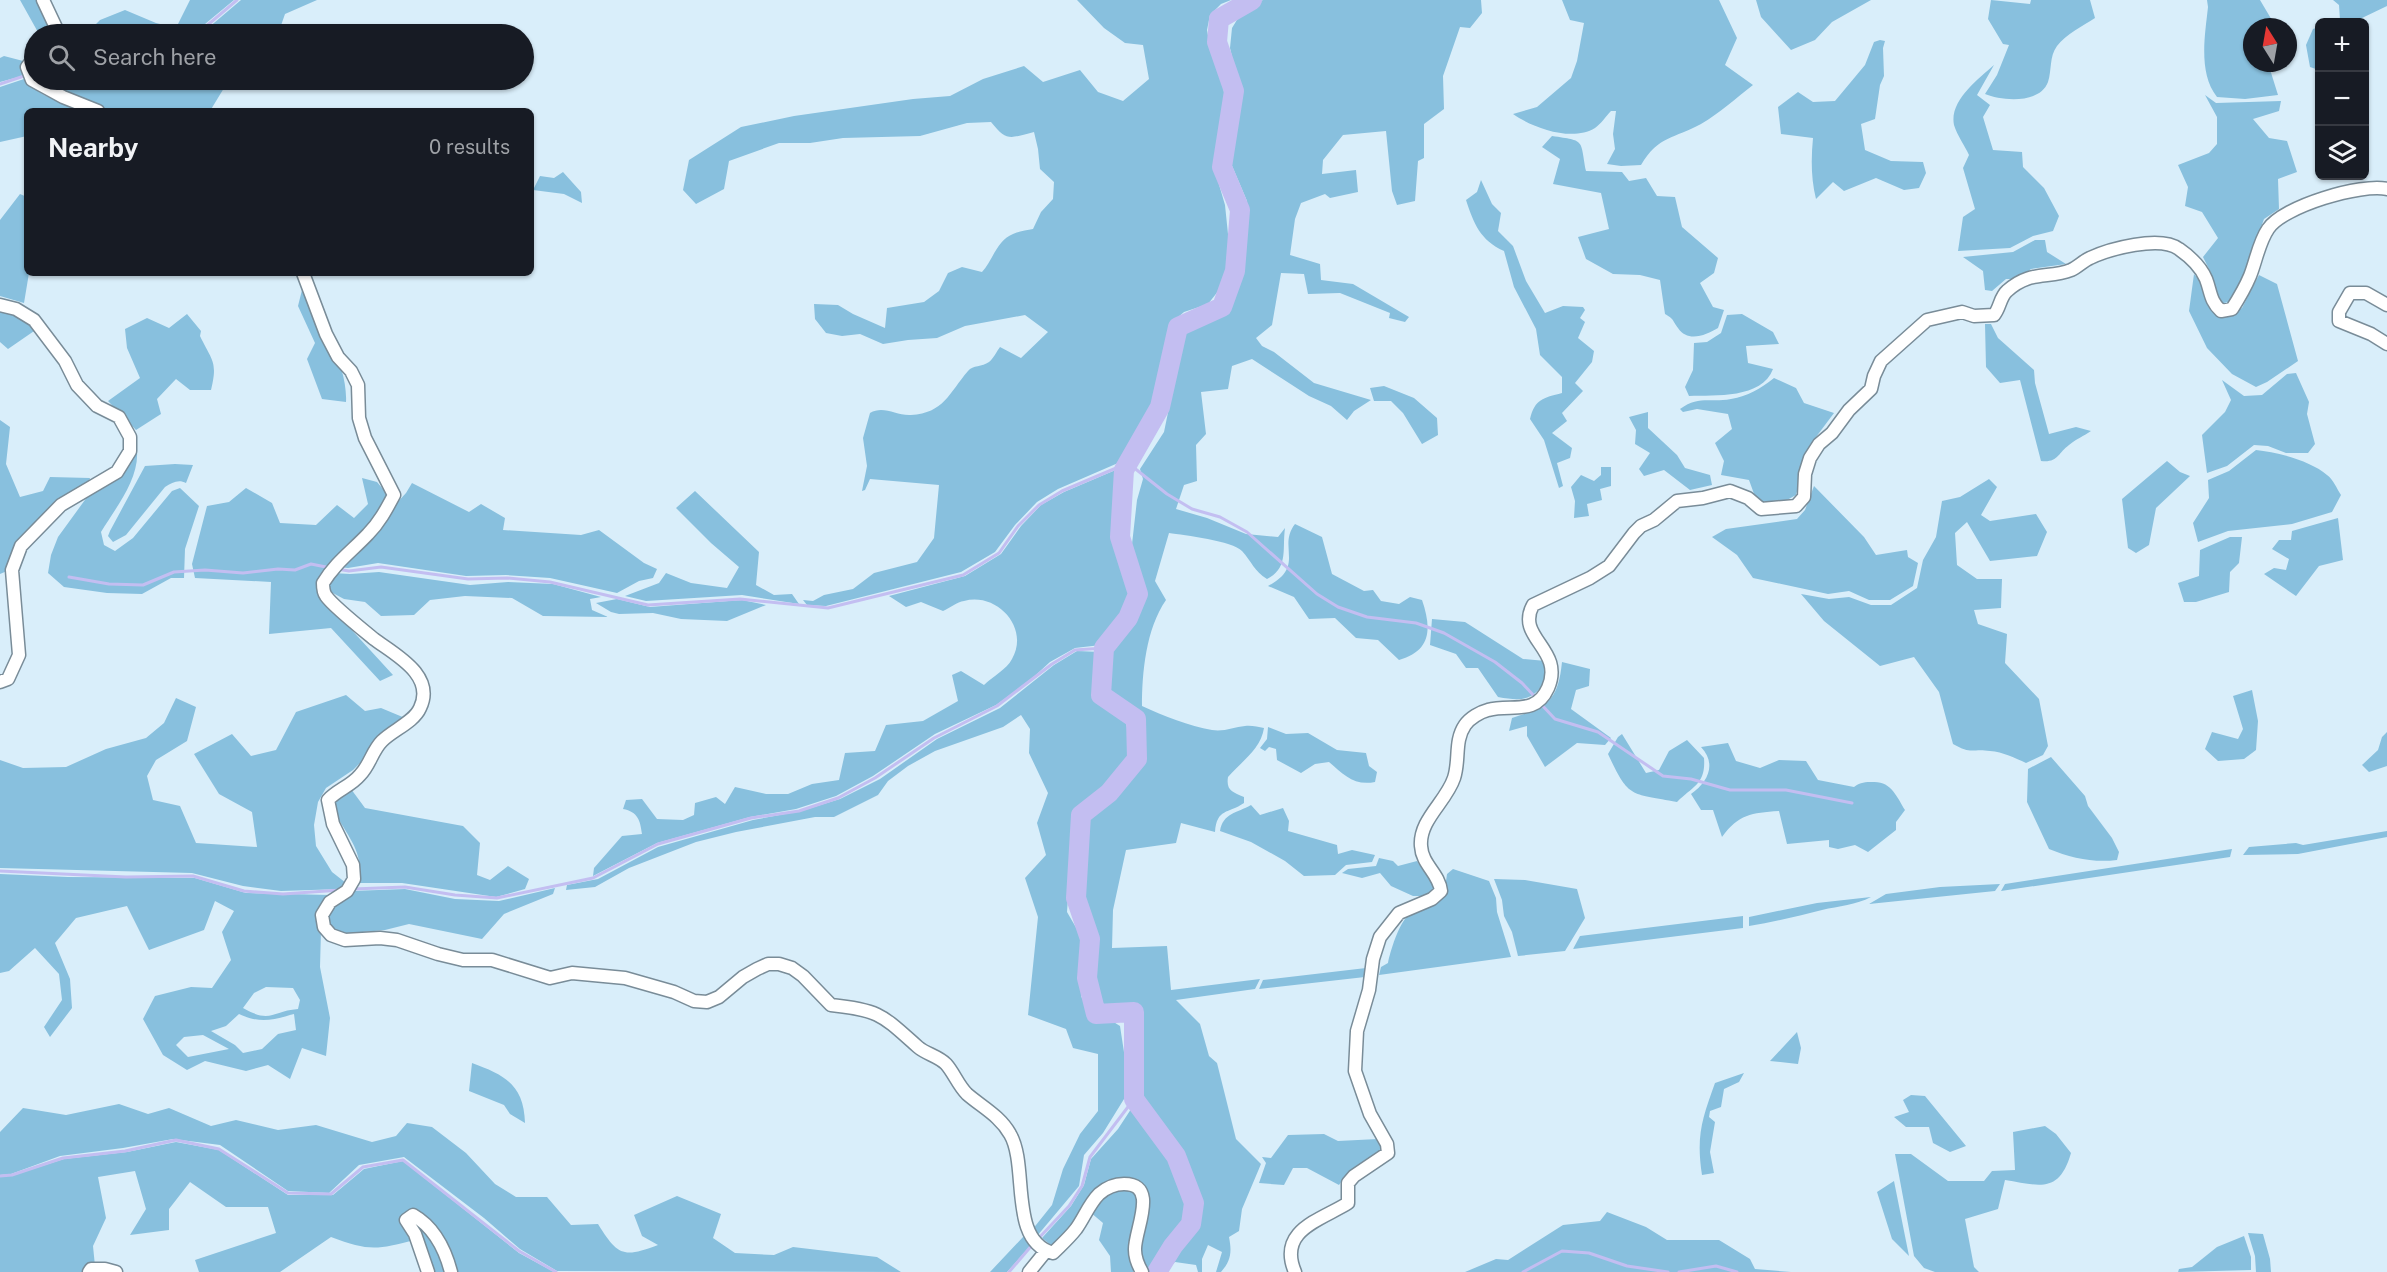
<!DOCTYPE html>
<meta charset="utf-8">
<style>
body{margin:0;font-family:"Public Sans",sans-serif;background:#20242c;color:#f1f3f6}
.controls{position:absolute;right:18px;top:18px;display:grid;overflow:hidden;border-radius:9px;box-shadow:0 2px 4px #0004}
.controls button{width:54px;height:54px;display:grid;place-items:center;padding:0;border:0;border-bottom:2px solid #363941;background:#171b24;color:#f1f3f6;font:30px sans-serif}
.compass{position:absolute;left:2243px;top:18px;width:54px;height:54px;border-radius:50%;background:#171b24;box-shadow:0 2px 4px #0004;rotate:349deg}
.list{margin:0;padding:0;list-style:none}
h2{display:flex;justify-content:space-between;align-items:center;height:78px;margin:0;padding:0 24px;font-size:26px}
h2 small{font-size:20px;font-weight:400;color:#9ea1a6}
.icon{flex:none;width:33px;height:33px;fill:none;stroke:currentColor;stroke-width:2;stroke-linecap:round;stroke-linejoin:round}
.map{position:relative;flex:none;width:2387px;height:1272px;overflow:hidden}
.search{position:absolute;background:#171b24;box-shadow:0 2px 4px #0004;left:24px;top:24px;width:510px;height:66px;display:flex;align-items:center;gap:15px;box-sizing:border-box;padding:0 21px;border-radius:33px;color:#9ea1a6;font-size:22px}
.panel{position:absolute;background:#171b24;box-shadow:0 2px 4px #0004;left:24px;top:108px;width:510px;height:168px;border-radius:9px}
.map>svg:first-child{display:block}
</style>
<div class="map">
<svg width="2387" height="1272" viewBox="0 0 2387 1272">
<rect width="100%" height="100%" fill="#d9eefa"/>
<path fill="#88c0de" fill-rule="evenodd" d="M 20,0 L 37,0 L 55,34 L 39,34 Z
M 190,0 L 234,0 L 193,34 L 86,34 L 100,20 L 125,10 L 156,23 L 176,28 Z
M 241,0 L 317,0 L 285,14 L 278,34 L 201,34 Z
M 1077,0 L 1231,0 L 1221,4 L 1210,15 L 1207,30 L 1210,47 L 1223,84 L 1225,102 L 1213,164 L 1225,205 L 1229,244 L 1227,269 L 1219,290 L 1208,304 L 1184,312 L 1170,324 L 1156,408 L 1125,460 L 1058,489 L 1037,502 L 1015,525 L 995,552 L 961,572 L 826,606 L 807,605 L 803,600 L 813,601 L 824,595 L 853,589 L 874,573 L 917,562 L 934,538 L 939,485 L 870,479 L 865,490 L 862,491 L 867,466 L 863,438 L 870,413 C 884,405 896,416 911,415 C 944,413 949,393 968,371 C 973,365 982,367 989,362 C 993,359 997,351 1000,347 L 1021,358 L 1048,332 L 1025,315 L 965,326 L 937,338 L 908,340 L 883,344 L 860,334 L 842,336 L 826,333 L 815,319 L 814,304 L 838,305 L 853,314 L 885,328 L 887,308 L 924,302 L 939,291 L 948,273 L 962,267 L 982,272 C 993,260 997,240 1013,234 C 1019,231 1027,230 1033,229 L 1041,212 L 1053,199 L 1054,182 L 1040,169 L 1038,149 L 1034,132 C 1010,138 1007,142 991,122 L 967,123 L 920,136 L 843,138 L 810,143 L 779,143 L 729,161 L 724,189 L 696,204 L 683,190 L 689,160 L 741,127 L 794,116 L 913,99 L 950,96 L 983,79 L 1024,66 L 1043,82 L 1080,70 L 1098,92 L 1123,101 L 1149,79 L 1143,45 L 1125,43 L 1104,28 Z
M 1263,0 L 1481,0 L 1482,13 L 1470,28 L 1460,27 L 1443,76 L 1444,109 L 1424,124 L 1424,158 L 1418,161 L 1415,201 L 1397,205 L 1392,191 L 1386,131 L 1343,135 L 1323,160 L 1322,174 L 1356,170 L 1358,192 L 1330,198 L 1325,194 L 1301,203 L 1295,219 L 1290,255 L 1320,264 L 1321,280 L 1353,284 L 1409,317 L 1405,322 L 1389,318 L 1390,313 L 1340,293 L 1308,294 L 1304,274 L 1281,273 L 1272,325 L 1256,338 L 1262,346 L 1274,352 L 1314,383 L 1371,400 L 1354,411 L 1347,420 L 1331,406 L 1309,396 L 1252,359 L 1232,366 L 1228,389 L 1201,392 L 1206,434 L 1196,445 L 1197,481 L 1184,485 L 1176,509 L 1207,518 L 1246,534 L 1278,537 L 1285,528 C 1282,549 1289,568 1267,579 C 1254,571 1252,562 1242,551 C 1233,541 1184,535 1169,533 L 1155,581 L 1166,600 C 1146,629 1142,672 1142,706 C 1164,716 1189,726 1212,730 C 1224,732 1234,727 1245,726 C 1251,725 1258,727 1264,728 C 1261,749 1241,762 1228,777 C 1226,790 1232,792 1244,797 L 1244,803 C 1228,814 1217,808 1215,832 L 1181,823 L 1176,843 L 1126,850 L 1113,910 L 1112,948 L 1167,946 L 1171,990 L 1260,979 L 1255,989 L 1176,1000 L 1200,1024 L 1209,1056 L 1217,1063 L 1236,1139 L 1261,1164 L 1242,1209 L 1239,1231 L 1229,1237 C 1232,1252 1231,1261 1221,1272 L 1216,1272 L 1222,1252 L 1208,1245 L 1202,1259 L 1202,1272 L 1198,1272 L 1196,1265 L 1175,1262 L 1165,1272 L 1160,1272 L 1194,1226 L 1197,1203 L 1180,1155 L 1137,1098 L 1137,1005 L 1102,1009 L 1101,998 L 1091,977 L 1095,936 L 1081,896 L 1083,848 L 1088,820 L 1118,793 L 1135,774 L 1145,752 L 1145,727 L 1139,714 L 1110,690 L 1110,649 L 1131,626 L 1140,610 L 1142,590 L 1131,553 L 1137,500 L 1143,479 L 1140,469 L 1164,432 L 1185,330 L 1225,311 L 1241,269 L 1247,224 L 1247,201 L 1230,161 L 1240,91 L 1230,48 L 1232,28 L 1243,10 Z
M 1562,0 L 1719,0 L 1737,38 L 1725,65 L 1753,85 C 1736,98 1720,113 1701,124 C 1674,139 1659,135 1641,165 L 1621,166 L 1607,164 L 1615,149 L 1613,134 L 1616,111 L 1611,111 C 1606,116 1601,124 1595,128 C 1572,142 1533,128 1513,114 L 1537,107 L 1571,78 L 1577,61 L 1584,23 L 1570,20 Z
M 1756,0 L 1871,0 L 1832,22 L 1815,40 L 1791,50 L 1761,17 Z
M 1991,0 L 2030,4 L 2031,0 L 2090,0 L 2095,18 C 2083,26 2066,34 2057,46 C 2049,57 2052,70 2048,82 C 2040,104 2002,101 1985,94 L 1997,75 L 2009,45 L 2003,44 L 1988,19 Z
M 2207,0 L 2260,0 L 2276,27 L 2252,27 L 2252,63 L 2268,63 L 2278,95 L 2245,99 L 2217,97 C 2198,73 2205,35 2208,7 Z
M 2333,0 L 2387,0 L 2387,6 L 2362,18 L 2359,22 L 2334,22 L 2340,20 L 2339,5 Z
M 2319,27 L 2320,27 L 2319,70 L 2310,67 L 2306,45 L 2313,29 Z
M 1880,40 L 1885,41 L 1883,48 L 1884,76 L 1880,85 L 1875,119 L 1861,124 L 1865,150 L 1891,161 L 1923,162 L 1926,173 L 1919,188 L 1904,190 L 1876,178 L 1844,191 L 1833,182 L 1816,199 C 1811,179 1811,159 1813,138 L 1781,134 L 1778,107 L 1798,92 L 1813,102 L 1835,101 L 1865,65 L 1874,42 Z
M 4,56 L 27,62 L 26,75 L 0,82 L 0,58 Z
M 1994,65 L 1977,95 L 1990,105 L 1983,117 L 1993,150 L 2022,152 L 2023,167 L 2044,188 L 2059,216 L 2053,231 L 2033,236 L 2010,248 L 1958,251 L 1963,217 L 1975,209 L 1963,168 L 1969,155 C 1965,146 1957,135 1954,125 C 1949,101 1978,79 1994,65 Z
M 27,78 C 33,97 71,105 89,111 L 27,111 L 27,136 L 0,142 L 0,87 Z
M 37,80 L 238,80 L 224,88 L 210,111 L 110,111 L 96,107 Z
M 2205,95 L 2216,103 L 2281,101 L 2279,111 L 2253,119 L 2269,138 L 2287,141 L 2297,172 L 2278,179 L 2279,209 L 2264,219 L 2238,293 L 2229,302 L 2219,304 L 2210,271 L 2203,257 L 2218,238 L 2202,212 L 2185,206 L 2188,187 L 2178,165 L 2209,153 L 2217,144 L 2217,117 Z
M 1552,136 C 1586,141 1580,139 1586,171 L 1622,172 L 1629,181 L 1646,178 L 1657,196 L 1675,197 L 1682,227 L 1718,258 L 1714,273 L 1700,283 L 1713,307 L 1724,310 L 1718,328 C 1706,335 1688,343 1678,328 C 1672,320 1675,320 1665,314 L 1660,280 L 1640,275 L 1613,274 L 1586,259 L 1578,237 L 1609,229 L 1601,193 L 1553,184 L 1560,159 L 1542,147 Z
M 563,172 L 581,192 L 582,203 L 564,194 L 533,190 L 540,176 L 554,178 Z
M 1481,180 L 1492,204 L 1501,213 L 1498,231 L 1513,246 L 1526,281 L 1545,313 L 1563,306 L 1583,307 L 1585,310 L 1580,318 L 1585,322 L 1578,338 L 1594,351 L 1592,362 L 1575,383 L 1583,391 L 1562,413 L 1567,421 L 1552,433 L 1572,448 L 1570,458 L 1557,463 L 1563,486 L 1559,488 L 1544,440 L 1530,419 C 1535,399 1543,398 1562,393 L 1562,377 L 1540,355 L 1536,329 L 1514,287 L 1504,251 C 1480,240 1474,224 1466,200 L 1477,192 Z
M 20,194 L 27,197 L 27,273 L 29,273 L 24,303 L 0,296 L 0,220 Z
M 2035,240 L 2045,240 L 2047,252 L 2066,264 L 2031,269 L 2018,279 L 2006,279 L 1992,291 L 1985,290 L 1983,271 L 1963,257 L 2013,252 Z
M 2194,274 L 2228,314 L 2242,308 L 2259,275 L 2277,284 L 2298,361 L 2267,382 L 2256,387 L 2232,374 L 2207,348 L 2189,311 Z
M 303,286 C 319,319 348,364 346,402 L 322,399 L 307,359 L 315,343 L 298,306 Z
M 0,310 L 18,315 L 37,329 L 8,349 L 0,342 Z
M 187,314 L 201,331 L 200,336 C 212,361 218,361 211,390 L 190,390 L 176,379 L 157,399 L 161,414 L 136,430 L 108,401 L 140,378 L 127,348 L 125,329 L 147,318 L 169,328 Z
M 1742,314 L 1773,332 L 1779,344 L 1746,346 L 1748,363 L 1773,369 C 1762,399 1715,395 1689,396 L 1685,387 L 1693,370 L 1694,343 L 1707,342 L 1721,333 L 1727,315 Z
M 1985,324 L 1991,324 L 1998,338 L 2034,370 L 2035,383 L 2049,434 L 2076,427 L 2091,431 C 2084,436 2076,439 2069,445 C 2058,453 2058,463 2041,461 L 2020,380 L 2000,383 L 1986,367 Z
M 2296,373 L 2309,402 L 2307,414 L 2315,444 L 2308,453 L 2286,453 L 2268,446 L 2254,445 L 2227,466 L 2207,473 L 2202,435 L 2225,412 L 2231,400 L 2222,380 L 2244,396 L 2262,395 L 2287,374 Z
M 1774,378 L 1796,388 L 1804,403 L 1834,413 L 1810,445 L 1796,495 L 1787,500 L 1757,502 L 1749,480 L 1721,475 L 1724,461 L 1715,443 L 1732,429 L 1728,414 L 1697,409 L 1683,412 L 1680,409 C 1699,395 1710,403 1731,399 C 1748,396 1760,389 1774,378 Z
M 1384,386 L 1414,398 L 1437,418 L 1438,435 L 1422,444 L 1403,413 L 1391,401 L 1374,401 L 1370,388 Z
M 1648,412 L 1648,428 L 1677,455 L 1685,468 L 1710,475 L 1712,485 L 1690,490 L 1664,470 L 1644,476 L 1639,469 L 1650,453 L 1635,444 L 1636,430 L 1629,417 Z
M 0,420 L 10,427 L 6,464 L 20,497 L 43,491 L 50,477 L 90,478 L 88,485 L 58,504 L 7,571 L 0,574 Z
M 136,444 C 143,475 116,507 101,532 L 104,545 L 115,551 L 133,538 L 172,491 L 180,488 L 199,506 L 185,549 L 184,578 L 171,578 L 142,594 L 107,593 L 64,587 L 48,573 L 51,555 L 58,537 L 90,493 L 116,478 L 131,460 Z
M 2256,450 C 2277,452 2311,461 2327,475 C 2333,479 2337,489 2341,495 L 2332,512 L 2292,524 L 2228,531 L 2198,542 L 2193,523 L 2209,498 L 2208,480 L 2229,471 Z
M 2167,461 L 2180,472 L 2190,476 L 2156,508 L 2149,545 L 2136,553 L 2128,548 L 2122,499 Z
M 175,464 L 193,465 L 186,483 C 178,479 172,483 165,487 L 126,535 L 113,542 L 108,536 L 110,531 L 145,466 Z
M 1125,466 L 1121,472 L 1118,538 L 1132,594 L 1127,612 L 1101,645 L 1075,648 L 1050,662 L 1027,683 L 996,705 L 935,734 L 873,776 L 836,796 L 796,809 L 750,817 L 657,843 L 593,876 L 594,868 L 622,836 L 642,834 C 640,820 638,812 623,809 L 626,800 L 642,799 L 657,819 L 683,820 L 694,815 L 695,803 L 716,797 L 725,804 L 735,787 L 766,794 L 788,794 L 812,784 L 839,780 L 845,753 L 875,751 L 886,725 L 923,721 L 958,701 L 952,675 L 961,671 L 984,685 C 992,677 1007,669 1012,659 C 1030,628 997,592 964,601 C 957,602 950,608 943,611 L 921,602 L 906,607 L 889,596 L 965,576 L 1001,554 L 1021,526 L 1041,505 L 1064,492 Z
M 1601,467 L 1611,467 L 1611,486 L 1600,489 L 1602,500 L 1587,504 L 1589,516 L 1574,518 L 1575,501 L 1571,487 L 1581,475 L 1594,481 L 1601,475 Z
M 362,478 L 377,482 L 388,495 L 379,513 L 320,579 L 317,592 L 325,604 L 349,627 L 393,675 L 380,681 L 331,628 L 269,634 L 271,582 L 195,578 L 192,564 L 207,506 L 229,502 L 246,488 L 272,503 L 280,523 L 316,525 L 337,505 L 354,518 L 368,504 Z
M 1989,479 L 1997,487 L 1981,515 L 1990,521 L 2036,514 L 2047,532 L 2037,556 L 1990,561 L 1967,522 L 1955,533 L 1957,565 L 1977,579 L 2002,579 L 2001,608 L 1974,610 L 1978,624 L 2007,634 L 2005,663 L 2039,699 L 2048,746 L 2043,755 L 2026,763 C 2015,758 2003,752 1990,751 C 1972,748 1972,755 1953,744 L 1939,692 L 1914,657 L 1880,666 L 1824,621 L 1801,594 L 1829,599 L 1849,597 L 1871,605 L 1891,605 L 1917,588 L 1923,560 L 1936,537 L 1942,501 L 1960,497 Z
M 412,483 L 469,512 L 481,504 L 505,518 L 503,530 L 581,535 L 599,530 L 644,563 L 657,569 L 653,578 L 639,581 L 617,593 L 550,578 L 506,575 L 466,576 L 378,563 L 348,568 L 338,567 L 406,493 Z
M 1814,486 L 1864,537 L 1876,555 L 1907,550 L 1908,557 L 1918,563 L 1913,586 L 1890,600 L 1869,600 L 1849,591 L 1828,594 L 1753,578 L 1737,555 L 1712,537 L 1726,529 L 1797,519 L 1805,510 Z
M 695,491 L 759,552 L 756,585 L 774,595 L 792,594 L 799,604 L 742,595 L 646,601 L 625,596 L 659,583 L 666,573 L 691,583 L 727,588 L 739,567 L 711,543 L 676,508 Z
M 2338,518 L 2343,560 L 2319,566 L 2296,596 L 2264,574 L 2274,568 L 2286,570 L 2289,559 L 2272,549 L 2279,540 L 2291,540 L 2292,531 Z
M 1295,524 L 1322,537 L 1332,574 L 1364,591 L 1373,590 L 1381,601 L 1399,604 L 1410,597 L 1422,600 C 1432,629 1431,651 1399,660 L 1378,640 L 1356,638 L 1335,618 L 1309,619 L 1294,597 L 1268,586 C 1306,566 1277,547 1295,524 Z
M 2230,537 L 2242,537 L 2239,563 L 2230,572 L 2229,592 L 2196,602 L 2184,602 L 2178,583 L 2199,576 L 2200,550 Z
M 379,572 L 470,585 L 508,582 L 553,584 L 601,597 L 590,599 L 592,610 L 608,617 L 543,616 L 512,598 L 465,596 L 430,600 L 414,615 L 381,616 L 365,602 L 344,599 L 329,591 L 328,584 L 333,573 L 350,574 Z
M 617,599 L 650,607 L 742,600 L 766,605 L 727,621 L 681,619 L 653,613 L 619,614 L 611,612 L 596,603 Z
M 1432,619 L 1465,622 L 1523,659 L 1546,661 L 1549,675 C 1535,700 1525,702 1498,697 L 1478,668 L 1466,668 L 1456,654 L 1430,645 Z
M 1077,651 L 1100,652 L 1095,696 L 1125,719 L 1131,745 L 1131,759 L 1076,815 L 1072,840 L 1067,912 L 1078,931 L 1083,946 L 1081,996 L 1087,1008 L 1095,1018 L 1112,1021 L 1120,1026 L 1129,1085 L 1124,1099 L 1103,1133 L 1084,1155 L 1079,1186 L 1037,1236 L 1032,1230 L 1052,1205 L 1063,1169 L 1080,1134 L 1098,1111 L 1098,1054 L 1073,1048 L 1066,1029 L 1028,1015 L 1038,917 L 1025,878 L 1046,855 L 1037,823 L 1048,793 L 1029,753 L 1030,729 L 1021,715 L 1003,727 L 935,751 L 908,766 L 888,781 L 878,795 L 834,817 L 815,817 L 736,832 L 696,842 L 629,868 L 595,887 L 566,890 L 567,885 L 598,879 L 658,847 L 753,820 L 801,811 L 840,799 L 880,779 L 937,739 L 1000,708 L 1054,665 Z
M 1562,662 L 1590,669 L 1589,686 L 1576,690 L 1571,709 L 1611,738 L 1605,745 L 1577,743 L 1545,767 L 1527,736 L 1527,726 L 1509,731 L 1512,718 C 1548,706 1558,701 1562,662 Z
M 2252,690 L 2258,721 L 2256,750 L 2244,759 L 2218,761 L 2205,749 L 2212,732 L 2238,739 L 2243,729 L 2233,696 Z
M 346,695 L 365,711 L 381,708 L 405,718 L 380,734 L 363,760 L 353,770 L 326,788 L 318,802 L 314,825 L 316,846 L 332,872 L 346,883 L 342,889 L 281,891 L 243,886 L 192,873 L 0,868 L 0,760 L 23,768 L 66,767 L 106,749 L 146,738 L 164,723 L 176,698 L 196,707 L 187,741 L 156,760 L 147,776 L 153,800 L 180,806 L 196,843 L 257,847 L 252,812 L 219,794 L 194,754 L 232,734 L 251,756 L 276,750 L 296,712 Z
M 1268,727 L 1286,734 L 1308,733 L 1337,750 L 1366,753 L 1369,766 L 1377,772 L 1375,782 C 1354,786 1344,775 1329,762 L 1315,764 L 1301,773 L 1277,760 L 1276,749 L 1269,747 L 1265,751 L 1260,748 L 1267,739 Z
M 2387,732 L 2387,766 L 2369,772 L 2362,765 L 2378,750 L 2382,737 Z
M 1622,734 L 1646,773 L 1659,770 L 1669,751 L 1687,740 L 1704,758 C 1706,784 1693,786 1677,802 C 1630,793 1629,799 1608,754 L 1618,737 Z
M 1728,743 L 1736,761 L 1760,768 L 1779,760 L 1806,761 L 1818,780 L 1854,787 C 1861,782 1865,782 1873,782 C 1891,781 1897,797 1905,810 L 1896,822 L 1896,830 L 1868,852 L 1855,845 L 1838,849 L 1829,847 L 1829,840 L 1787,844 L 1779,811 C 1751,813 1739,814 1722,837 L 1713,810 L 1701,810 L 1691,794 C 1708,782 1717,764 1701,747 Z
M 2051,757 L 2085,796 L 2088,806 L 2112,838 L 2119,852 L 2117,860 C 2094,863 2071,858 2049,849 L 2027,802 L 2028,769 Z
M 351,789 L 365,808 L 463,826 L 480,843 L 477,875 L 490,880 L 508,866 L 529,879 L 525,889 L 496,897 L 402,883 L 358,883 C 366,851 345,835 333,808 L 337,798 Z
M 1251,805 L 1260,815 L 1283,808 L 1289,821 L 1288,831 L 1337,845 L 1338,854 L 1352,850 L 1375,855 L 1372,862 L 1346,865 L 1335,875 L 1304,876 L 1285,861 L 1251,842 L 1220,831 C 1223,813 1237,813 1251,805 Z
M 2387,831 L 2387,837 L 2298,854 L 2243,855 L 2249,847 L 2296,843 L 2303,845 Z
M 2232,849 L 2230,857 L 2001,891 L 2005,884 Z
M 1379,858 L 1393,861 L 1398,866 L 1417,861 L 1425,873 L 1435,881 L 1435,890 L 1427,896 L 1413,896 L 1391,886 L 1380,873 L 1362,878 L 1342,873 L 1348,869 L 1376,866 Z
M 1453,869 L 1489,881 L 1496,898 L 1497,912 L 1511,957 L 1379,975 L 1381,967 L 1388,963 C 1390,952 1399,923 1408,916 C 1426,899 1444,906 1447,874 Z
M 0,874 L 68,877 L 195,878 L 246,893 L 331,895 L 321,930 L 320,967 L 330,1018 L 326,1056 L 302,1048 L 290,1079 L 268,1065 L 246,1071 L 205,1061 L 187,1070 L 163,1055 L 143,1019 L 155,996 L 191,987 L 212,988 L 231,960 L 222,932 L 234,911 L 215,901 L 204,930 L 149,950 L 127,906 L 76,918 L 55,943 L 70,979 L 72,1008 L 50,1037 L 44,1027 L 62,1000 L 59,974 L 35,948 L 9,971 L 0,973 ZM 266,987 L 293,988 L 300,1000 L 298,1009 C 272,1011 271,1024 243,1008 L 254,993 ZM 239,1014 C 261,1024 272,1020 294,1014 L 296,1030 L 278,1034 L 262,1049 L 243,1053 L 235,1045 L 211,1031 L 226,1026 ZM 203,1035 L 229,1049 L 188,1057 L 176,1045 L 184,1037 Z
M 1494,879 L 1525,880 L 1577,889 L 1585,918 L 1565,951 L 1518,956 L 1512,932 L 1504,916 L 1502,900 Z
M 2000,884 L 1995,891 L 1869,904 L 1886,894 L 1940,887 Z
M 555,888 L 553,894 L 504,914 L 482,939 L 409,924 L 385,930 L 341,934 L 331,930 L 327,921 L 326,912 L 352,891 L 405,889 L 455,899 L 499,901 Z
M 1871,897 C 1856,905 1839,906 1822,910 C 1798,916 1774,922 1749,926 L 1749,917 L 1817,903 Z
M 1743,916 L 1743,928 L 1573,949 L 1580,936 Z
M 1366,968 L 1365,977 L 1259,989 L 1263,980 Z
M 1797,1032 L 1801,1048 L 1798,1064 L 1770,1061 Z
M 472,1063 C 505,1075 524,1085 525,1123 L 510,1114 L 504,1105 L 469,1091 Z
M 1744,1073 L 1739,1082 L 1724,1089 L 1721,1107 L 1710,1111 L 1709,1117 L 1715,1122 L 1710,1152 L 1714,1173 L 1702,1175 C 1696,1136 1702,1119 1715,1083 Z
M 1911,1095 L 1925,1096 L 1966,1146 L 1950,1152 L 1933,1143 L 1929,1127 L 1906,1127 L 1894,1117 L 1909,1112 L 1903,1100 Z
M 1135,1103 L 1173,1159 L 1192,1205 L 1188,1224 L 1171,1244 L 1153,1271 L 1143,1267 L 1138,1258 L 1147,1194 L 1119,1180 L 1052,1246 L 1042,1238 L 1071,1206 L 1084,1185 L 1091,1159 L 1118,1129 Z
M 119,1104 L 148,1114 L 169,1108 L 211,1126 L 236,1120 L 278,1130 L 316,1125 L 372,1142 L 396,1136 L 407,1123 L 432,1127 L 466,1153 L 495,1184 L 516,1197 L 547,1197 L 571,1225 L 598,1224 C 618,1256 623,1258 658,1245 L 642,1236 L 634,1215 L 677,1196 L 721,1214 L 713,1238 L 735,1253 L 774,1255 L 793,1247 L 877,1257 L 901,1272 L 557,1271 L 520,1249 L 484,1218 L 404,1157 L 359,1165 L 329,1193 L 288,1191 L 220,1145 L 173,1139 L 123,1148 L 60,1156 L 11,1174 L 0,1175 L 0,1132 L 23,1108 L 66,1115 Z
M 2045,1126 L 2056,1134 L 2071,1153 C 2059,1195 2038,1185 2005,1180 L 1998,1209 L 1965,1219 L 1974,1267 L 1979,1272 L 1935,1272 L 1924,1268 L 1914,1256 L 1895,1154 L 1911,1154 L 1948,1181 L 1984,1181 L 1992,1171 L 2015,1170 L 2013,1132 Z
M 1324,1134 L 1338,1141 L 1378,1139 L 1382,1148 C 1371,1164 1351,1167 1339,1185 L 1307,1168 L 1293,1168 L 1284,1185 L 1259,1183 L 1266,1163 L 1262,1157 L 1271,1158 L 1288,1135 Z
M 176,1142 L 219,1150 L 288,1195 L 333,1195 L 364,1169 L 403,1161 L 519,1253 L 554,1272 L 453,1272 L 444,1248 L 407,1212 L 403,1215 L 403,1218 L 414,1240 C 377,1250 368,1251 331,1237 L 280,1272 L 199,1272 L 195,1260 L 276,1233 L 268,1207 L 226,1207 L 190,1182 L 169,1209 L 169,1230 L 130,1235 L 146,1209 L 135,1171 L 98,1177 L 106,1218 L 93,1246 L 95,1266 L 84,1272 L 0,1272 L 0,1177 L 13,1175 L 64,1159 L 127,1152 Z
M 1894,1181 L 1909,1256 L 1892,1239 L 1877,1192 Z
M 1131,1186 L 1142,1199 L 1133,1258 L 1133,1272 L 1111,1272 L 1110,1256 L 1099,1240 L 1103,1223 L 1090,1212 C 1103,1195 1109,1187 1131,1186 Z
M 1607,1212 L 1646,1227 L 1667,1240 L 1719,1240 L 1750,1259 L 1755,1269 L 1791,1272 L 1465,1272 L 1496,1259 L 1508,1260 L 1563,1225 L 1600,1221 Z
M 412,1219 L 425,1224 L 449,1272 L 430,1272 Z
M 2248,1233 L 2263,1234 L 2270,1259 L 2271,1272 L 2256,1272 L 2255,1256 Z
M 1024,1236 L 1031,1245 L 1007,1272 L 990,1272 Z
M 2244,1236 L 2251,1257 L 2251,1270 L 2178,1272 L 2179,1269 L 2192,1267 L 2217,1247 Z"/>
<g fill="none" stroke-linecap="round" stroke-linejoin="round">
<path stroke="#c3bef1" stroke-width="3" d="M 197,34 L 237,0
M 0,84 L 27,75
M 337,569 L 349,571 L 381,567 L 468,579 L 507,578 L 550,582 L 648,605 L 740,599 L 828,608 L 963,575 L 999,553 L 1018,526 L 1039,505 L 1062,491 L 1128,463 L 1167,494 L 1192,509 L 1220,517 L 1247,532 L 1317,594 L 1338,607 L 1367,617 L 1416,623 L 1444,633 L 1495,662 L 1522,683 L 1536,698
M 69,577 L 109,584 L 143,585 L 174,572 L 205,570 L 243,573 L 278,569 L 295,570 L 311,564 L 331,568
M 1540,703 L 1555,719 L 1598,732 L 1663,776 L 1691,779 L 1730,790 L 1786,790 L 1852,803
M 0,871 L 126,877 L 193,876 L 244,891 L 283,894 L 341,890
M 353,889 L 405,887 L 455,895 L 497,898 L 593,878 L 658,844 L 751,818 L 799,811 L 838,798 L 875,778 L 934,738 L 997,706 L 1052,664 L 1075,650 L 1104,648
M 0,1176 L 12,1175 L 63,1158 L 125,1151 L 176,1140 L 219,1149 L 288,1193 L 331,1194 L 363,1167 L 403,1160 L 519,1251 L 556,1272
M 1038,1239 L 1069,1206 L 1082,1186 L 1090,1157 L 1134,1099
M 1009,1272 L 1033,1244
M 1523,1272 L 1562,1251 L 1589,1253 L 1627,1266 L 1668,1272
M 1679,1272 L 1716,1266 L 1737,1272"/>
<path stroke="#c3bef1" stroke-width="20" d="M 1157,1272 L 1173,1246 L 1191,1224 L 1194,1203 L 1176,1156 L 1134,1099 L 1134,1012 L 1096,1014 L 1087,978 L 1090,939 L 1076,898 L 1081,815 L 1109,793 L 1137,759 L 1136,719 L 1101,695 L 1104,648 L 1128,618 L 1138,594 L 1120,537 L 1124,470 L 1160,407 L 1178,327 L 1222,307 L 1235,271 L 1240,210 L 1222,167 L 1234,91 L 1217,42 L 1219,19 L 1252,0"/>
<g stroke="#798c98" stroke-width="15">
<path id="minor" d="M 43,0 L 59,34
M 34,58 L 27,67 L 32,80 L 63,97 L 98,111
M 303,273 L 326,334 L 338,357 L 351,371 L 358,385 L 359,418 L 365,438 L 394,495 C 386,510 379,523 368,534 C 352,551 335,563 323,583 C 323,587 323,592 326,596 C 333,606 363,630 374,639 C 394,654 436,675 420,708 C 414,722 393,730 382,741 C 372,751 370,765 360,775 C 351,786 337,790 328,800 L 333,824 L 353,865 L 354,879 L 347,891 L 330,902 L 322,915 L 324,927 L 331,935 L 345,940 L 380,938 L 397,940 L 438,954 L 463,960 L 492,960 L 550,978 L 572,973 L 625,978 L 674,992 L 694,1001 L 707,1002 L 719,997 L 743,977 L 757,969 L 768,964 L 779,964 L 792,968 L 803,976 L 831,1005 C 880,1010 882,1015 918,1047 C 926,1054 938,1056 946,1064 C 954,1073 958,1085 967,1094 C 982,1107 1000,1116 1010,1134 C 1029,1166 1008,1241 1053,1253 C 1061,1245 1069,1238 1076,1229 C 1084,1218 1089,1204 1099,1194 C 1107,1187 1114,1184 1124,1184 C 1160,1184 1134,1231 1135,1250 C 1135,1258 1138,1265 1142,1272
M 0,305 L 16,309 L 34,320 L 65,361 L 77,385 L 97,406 L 119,417 L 130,437 L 130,451 L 117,472 L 61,505 L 21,546 L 12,570 L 19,655 L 8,679 L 0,682
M 2387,305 L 2366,293 L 2350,293 L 2339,312 L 2339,321 L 2371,334 L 2387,344
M 89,1272 L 91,1269 L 105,1269 L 116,1272
M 428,1272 L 415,1234 L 406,1220 L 413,1215 C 434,1227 445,1249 451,1272
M 1029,1272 L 1046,1251
M 1295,1272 C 1277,1230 1321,1220 1348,1203 L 1348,1183 L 1354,1176 L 1388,1153 L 1387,1144 L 1370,1114 L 1355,1071 L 1357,1031 L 1369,990 L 1373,959 L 1380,937 L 1399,913 L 1432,899 L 1441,891 C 1439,873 1422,865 1421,846 C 1419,820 1446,802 1454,778 C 1460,760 1454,741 1465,725 C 1470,718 1480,712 1488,710 C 1510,703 1535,717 1548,688 C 1565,649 1515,638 1533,605 L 1590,578 L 1609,566 L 1634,533 L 1641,526 L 1654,520 L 1677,501 L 1703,498 L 1730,491 L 1748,498 L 1761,509 L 1796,506 L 1804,497 L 1805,474 L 1810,458 L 1819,444 L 1832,433 L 1849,410 L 1871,389 L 1874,376 L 1881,361 L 1927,320 L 1962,312 L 1974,316 L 1994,315 C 2000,308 2000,297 2007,291 C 2030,270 2048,279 2071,270 C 2078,267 2083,261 2090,258 C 2109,249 2160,235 2179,249 C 2189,256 2201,267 2206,279 C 2211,292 2210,301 2221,311 L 2232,309 C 2239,298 2245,288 2250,276 C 2256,261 2259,242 2268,229 C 2283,206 2362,183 2387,189"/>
</g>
<use href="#minor" stroke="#fff" stroke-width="12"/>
</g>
</svg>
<div class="controls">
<button>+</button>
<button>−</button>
<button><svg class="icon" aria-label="layers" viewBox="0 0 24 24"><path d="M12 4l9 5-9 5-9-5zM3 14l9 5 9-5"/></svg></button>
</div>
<svg class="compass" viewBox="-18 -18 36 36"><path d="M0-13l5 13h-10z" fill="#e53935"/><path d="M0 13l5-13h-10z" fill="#9ea1a6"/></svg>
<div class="search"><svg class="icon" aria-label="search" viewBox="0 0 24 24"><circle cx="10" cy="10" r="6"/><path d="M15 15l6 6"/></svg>Search here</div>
<section class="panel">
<h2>Nearby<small>0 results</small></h2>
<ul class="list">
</ul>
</section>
</div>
